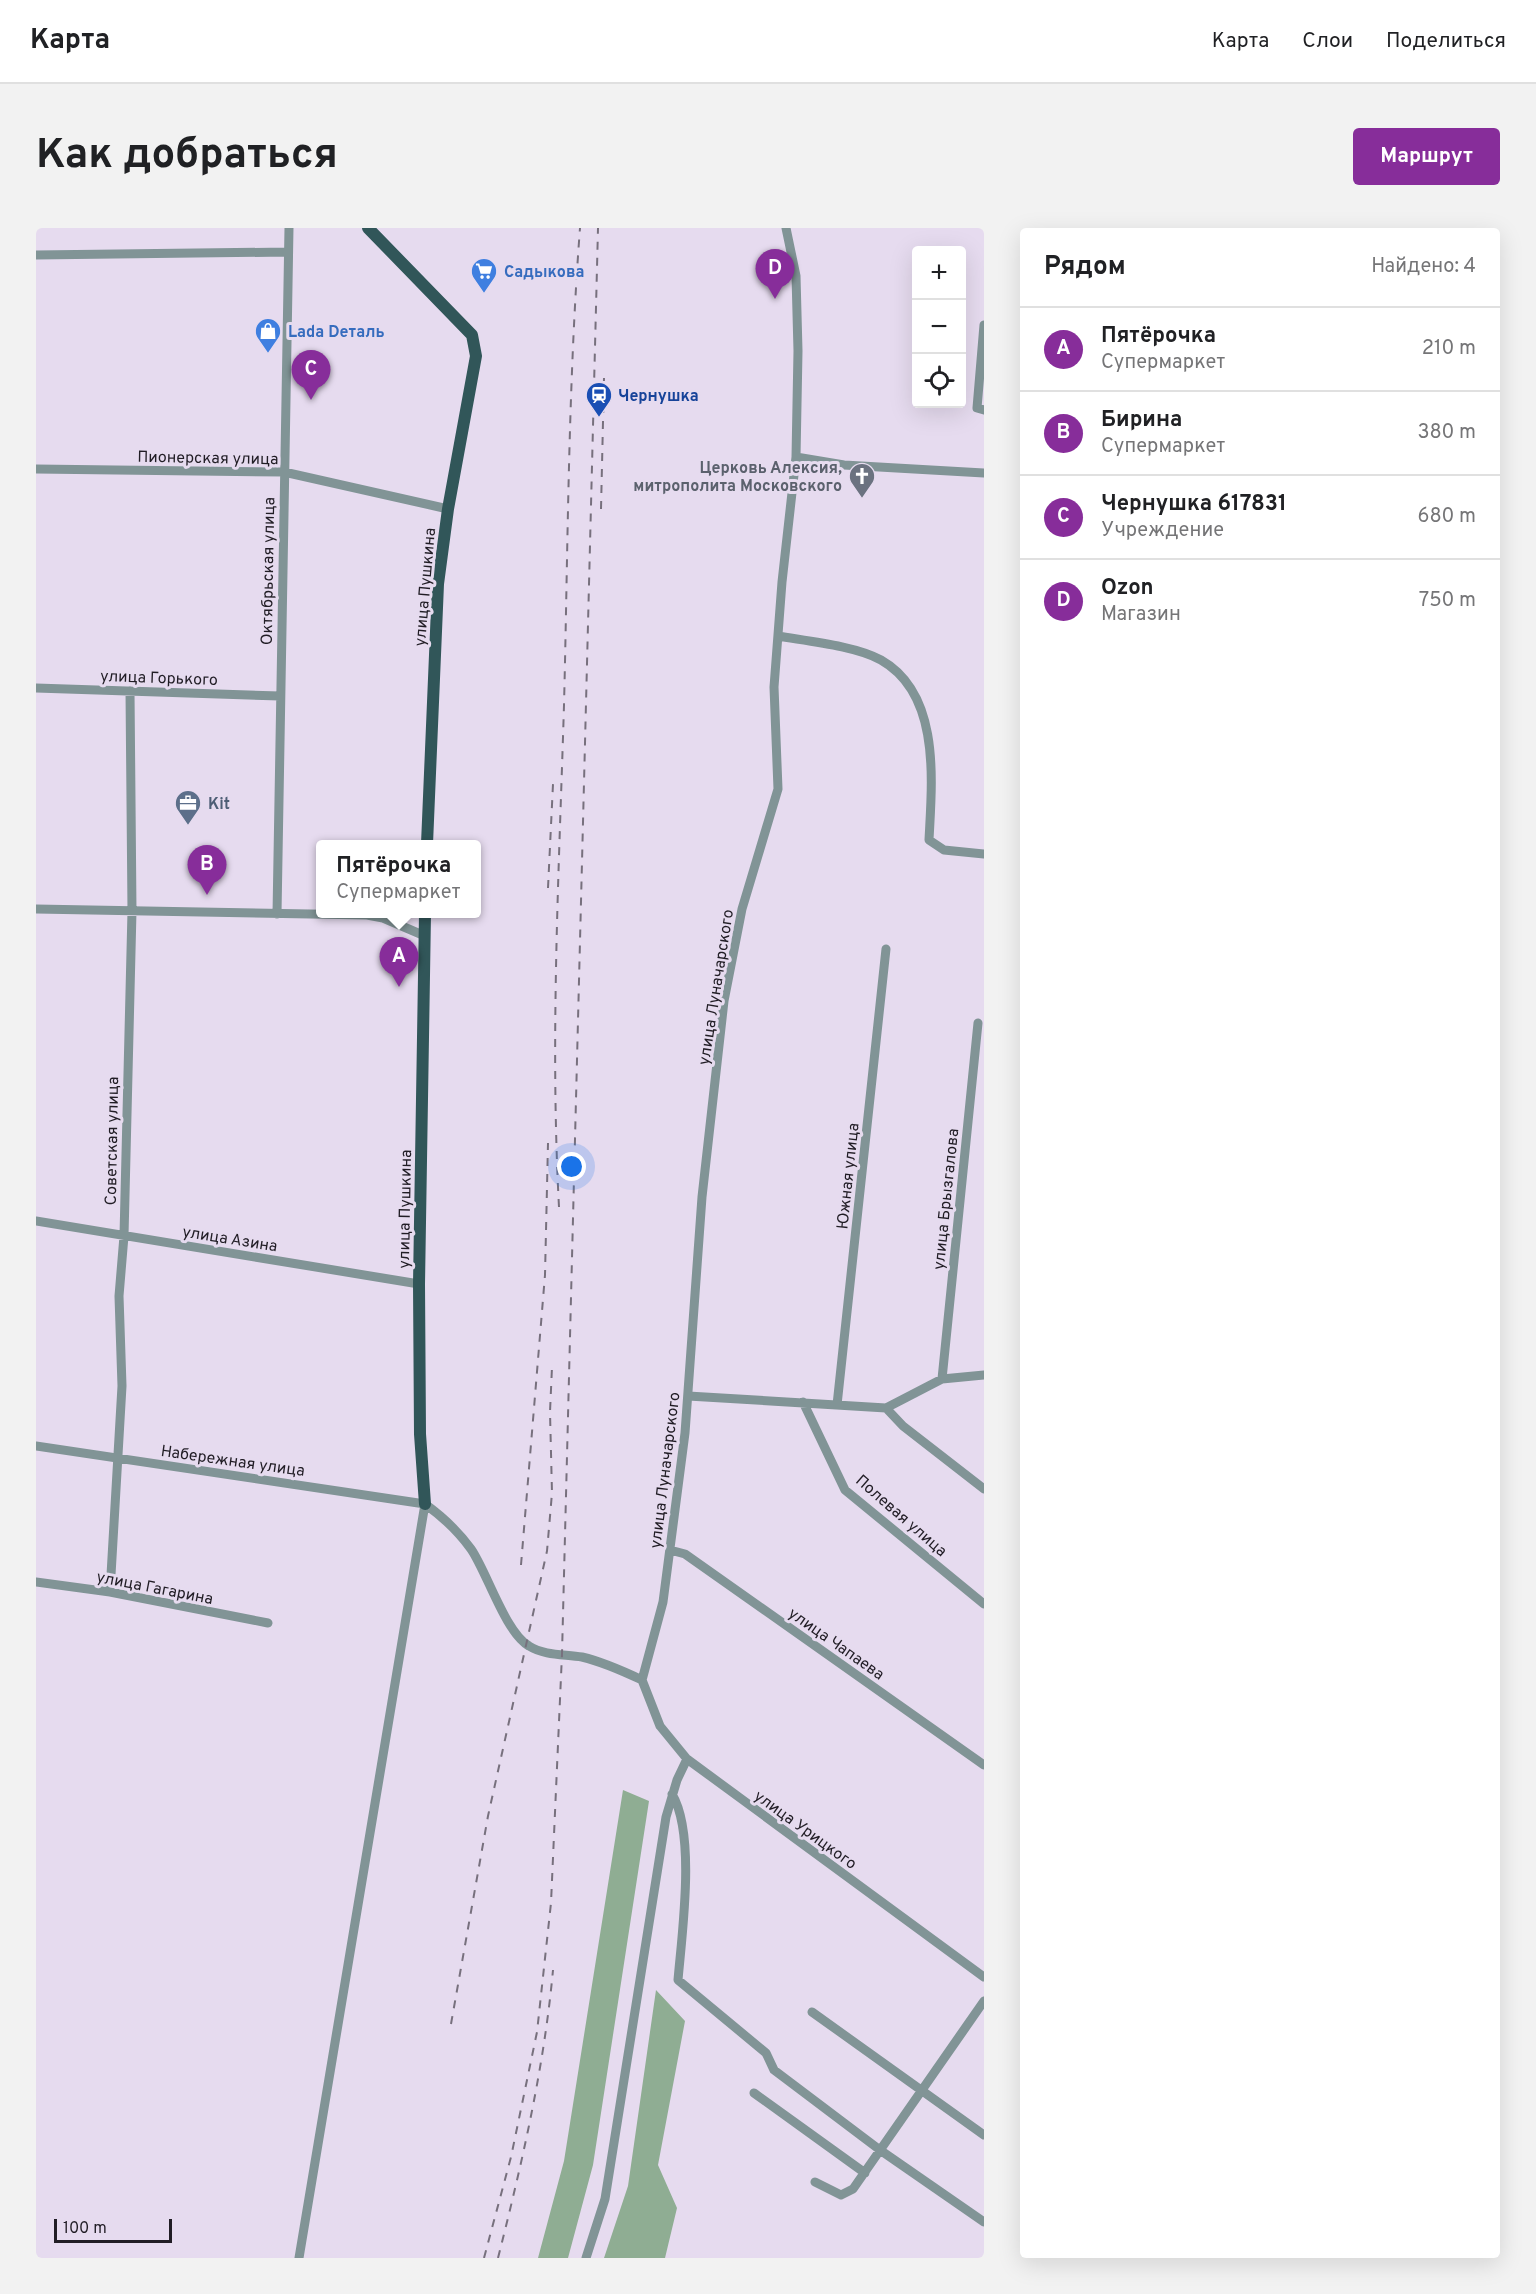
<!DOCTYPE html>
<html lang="ru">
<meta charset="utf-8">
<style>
body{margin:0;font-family:Overpass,sans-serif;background:#f2f2f2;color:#202124}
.controls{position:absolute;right:18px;top:18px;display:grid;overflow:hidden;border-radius:6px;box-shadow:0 6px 24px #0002}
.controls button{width:54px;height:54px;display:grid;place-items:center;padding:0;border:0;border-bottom:2px solid #e0e0e0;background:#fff;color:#202124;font:30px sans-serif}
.scale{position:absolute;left:18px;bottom:15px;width:118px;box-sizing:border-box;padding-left:6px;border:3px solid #211d25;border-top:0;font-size:16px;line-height:21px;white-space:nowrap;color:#211d25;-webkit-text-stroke:4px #e6dbef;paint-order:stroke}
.you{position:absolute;left:536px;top:939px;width:21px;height:21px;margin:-15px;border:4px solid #fff;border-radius:50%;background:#1a73e8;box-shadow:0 0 0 9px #1a73e833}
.badge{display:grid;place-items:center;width:39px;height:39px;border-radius:50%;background:#872d9a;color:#fff;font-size:20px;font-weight:700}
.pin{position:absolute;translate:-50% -50px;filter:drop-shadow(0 2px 3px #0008)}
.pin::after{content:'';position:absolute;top:32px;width:21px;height:18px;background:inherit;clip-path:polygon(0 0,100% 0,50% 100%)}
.popup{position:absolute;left:280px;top:612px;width:165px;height:78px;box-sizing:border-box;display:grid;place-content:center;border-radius:6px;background:#fff;filter:drop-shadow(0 2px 4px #0005);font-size:20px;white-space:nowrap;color:#757577}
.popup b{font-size:22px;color:#202124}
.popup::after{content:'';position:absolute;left:50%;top:100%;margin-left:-12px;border:12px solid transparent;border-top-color:#fff}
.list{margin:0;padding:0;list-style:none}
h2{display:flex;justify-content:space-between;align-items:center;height:78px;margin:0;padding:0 24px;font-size:26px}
h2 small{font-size:20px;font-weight:400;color:#757577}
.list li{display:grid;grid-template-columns:39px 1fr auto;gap:18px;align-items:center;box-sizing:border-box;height:84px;padding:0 24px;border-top:2px solid #e0e0e0}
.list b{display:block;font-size:22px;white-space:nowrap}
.list p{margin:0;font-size:20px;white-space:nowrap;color:#757577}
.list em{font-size:20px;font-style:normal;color:#757577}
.icon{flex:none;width:33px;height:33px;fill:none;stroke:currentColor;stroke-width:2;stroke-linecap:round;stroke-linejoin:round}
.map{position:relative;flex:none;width:948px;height:2030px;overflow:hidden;border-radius:6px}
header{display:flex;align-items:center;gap:36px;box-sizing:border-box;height:84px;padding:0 30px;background:#fff;border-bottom:2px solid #e0e0e0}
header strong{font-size:28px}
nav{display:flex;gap:33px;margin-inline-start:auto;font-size:21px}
.intro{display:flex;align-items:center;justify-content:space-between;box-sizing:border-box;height:144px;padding:0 36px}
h1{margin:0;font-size:42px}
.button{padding:15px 27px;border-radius:6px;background:#872d9a;color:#fff;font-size:21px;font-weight:700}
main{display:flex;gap:36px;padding:0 36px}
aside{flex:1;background:#fff;border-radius:6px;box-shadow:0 6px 24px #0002}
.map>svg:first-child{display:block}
</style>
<header>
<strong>Карта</strong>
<nav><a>Карта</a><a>Слои</a><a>Поделиться</a></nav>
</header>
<div class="intro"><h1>Как добраться</h1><a class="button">Маршрут</a></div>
<main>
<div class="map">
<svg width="948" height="2030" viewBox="0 0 948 2030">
<rect width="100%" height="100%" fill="#e6dbef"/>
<path fill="#8fad93" d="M 587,1562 L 613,1573 L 557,1937 L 532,2030 L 502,2030 L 528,1933 Z
M 620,1762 L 649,1793 L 622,1937 L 641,1980 L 629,2030 L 568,2030 L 592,1958 Z"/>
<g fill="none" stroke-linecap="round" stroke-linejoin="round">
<path stroke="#819496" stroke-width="9" d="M 0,27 L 251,24
M 948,97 L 941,180 L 948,182
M 760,229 L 808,237 L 948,245
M 0,241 L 248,244 L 412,281
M 742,408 C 771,413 820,418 845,432 C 905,466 896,553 893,612 L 908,622 L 948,626
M 0,460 L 244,468
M 0,681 L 331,687 L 347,690 L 389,708
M 241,686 L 253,0
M 0,993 L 383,1056
M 906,1151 L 942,795
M 652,1168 L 850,1180 L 906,1151 L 948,1147
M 767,1174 L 809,1262 L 948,1376
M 801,1177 L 850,721
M 850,1180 L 867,1198 L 948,1261
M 0,1218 L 389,1276 C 407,1289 422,1303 435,1321 C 451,1344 469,1404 493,1418 C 509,1428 529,1426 546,1429 C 567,1434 587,1443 606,1452
M 634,1322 L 649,1326 L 948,1537
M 0,1354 L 74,1364 L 232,1395
M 74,1364 L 86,1158 L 83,1068 L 88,1008 L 96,683 L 94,463
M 606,1452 L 627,1374 L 649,1205 L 666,969 L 688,773 L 706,681 L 742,561 L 738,459 L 746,354 L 760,229 L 762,123 L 760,48 L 750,0
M 606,1452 L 624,1498 L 651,1531 L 948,1749
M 636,1566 C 660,1606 646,1705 642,1752 L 730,1825 L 738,1842 L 844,1922 L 948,1994
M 776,1784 L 948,1907
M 718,1865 L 829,1945
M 779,1954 L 805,1967 L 817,1961 L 948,1773
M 263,2030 L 389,1276
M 550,2030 L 569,1971 L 630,1589 L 641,1552 L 651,1531"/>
<path stroke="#315659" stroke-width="12" d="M 332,0 L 436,107 L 440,128 L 412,281 L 402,356 L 391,616
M 389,686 L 383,1056 L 384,1206 L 389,1276"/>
<path stroke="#77707d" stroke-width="2" stroke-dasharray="8 8" stroke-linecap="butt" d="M 565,281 L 568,150
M 512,660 L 517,556
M 523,979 C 514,812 523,644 528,477 C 532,318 532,158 544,0
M 485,1337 L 509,1047 L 512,915
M 415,1796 L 452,1588 L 511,1323 L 516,1265 L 514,1184 L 516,1139
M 448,2030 L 475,1929 L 501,1804 L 515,1675 L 526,1426 L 562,0
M 462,2030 C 486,1935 508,1840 517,1742"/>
</g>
<defs>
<g id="supermarket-pin" transform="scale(1.35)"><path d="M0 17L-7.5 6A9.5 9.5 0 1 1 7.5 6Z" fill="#3f7fe0" stroke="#e6dbef"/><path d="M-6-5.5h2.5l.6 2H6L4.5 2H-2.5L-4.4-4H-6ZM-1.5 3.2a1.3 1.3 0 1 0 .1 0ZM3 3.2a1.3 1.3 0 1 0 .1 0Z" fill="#fff"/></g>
<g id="shop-pin" transform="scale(1.35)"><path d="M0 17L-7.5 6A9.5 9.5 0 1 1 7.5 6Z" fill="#3f7fe0" stroke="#e6dbef"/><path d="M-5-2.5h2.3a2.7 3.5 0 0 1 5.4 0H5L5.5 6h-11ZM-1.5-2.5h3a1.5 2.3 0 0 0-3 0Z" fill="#fff"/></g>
<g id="station-pin" transform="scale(1.35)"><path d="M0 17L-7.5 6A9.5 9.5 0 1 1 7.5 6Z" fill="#1a4fb4" stroke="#e6dbef"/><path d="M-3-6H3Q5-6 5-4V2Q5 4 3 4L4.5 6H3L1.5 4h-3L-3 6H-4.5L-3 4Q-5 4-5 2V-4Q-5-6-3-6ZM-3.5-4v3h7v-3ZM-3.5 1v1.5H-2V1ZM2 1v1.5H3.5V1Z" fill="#fff"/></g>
<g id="church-pin" transform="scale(1.35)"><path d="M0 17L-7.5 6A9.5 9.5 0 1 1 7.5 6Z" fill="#6b7280" stroke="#e6dbef"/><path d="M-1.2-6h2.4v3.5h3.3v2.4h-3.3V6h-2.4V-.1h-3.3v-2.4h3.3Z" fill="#fff"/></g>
<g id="office-pin" transform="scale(1.35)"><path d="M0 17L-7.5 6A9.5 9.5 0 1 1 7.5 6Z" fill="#5c6f8a" stroke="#e6dbef"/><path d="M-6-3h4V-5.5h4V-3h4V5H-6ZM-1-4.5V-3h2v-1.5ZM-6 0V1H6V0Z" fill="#fff"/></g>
</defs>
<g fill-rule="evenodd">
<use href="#supermarket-pin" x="448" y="43"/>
<use href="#shop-pin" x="232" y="103"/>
<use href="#station-pin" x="563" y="167"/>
<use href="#church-pin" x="826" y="248"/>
<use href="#office-pin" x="152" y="575"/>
</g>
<g text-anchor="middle" stroke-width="6" stroke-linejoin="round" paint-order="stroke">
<g font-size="16" font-weight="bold" fill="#366cbe" stroke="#e6dbef" text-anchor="start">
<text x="468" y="49">Садыкова</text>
<text x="252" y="109">Lada Dеталь</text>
</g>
<g font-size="16" font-weight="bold" fill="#164399" stroke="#e6dbef" text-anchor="start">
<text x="582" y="173">Чернушка</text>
</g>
<g font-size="16" fill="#211d25" stroke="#e6dbef">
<text transform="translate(172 229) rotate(1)" y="6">Пионерская улица</text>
<text transform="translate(231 343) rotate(-89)" y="6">Октябрьская улица</text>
<text transform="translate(388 359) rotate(-85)" y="6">улица Пушкина</text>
<text transform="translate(123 449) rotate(2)" y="6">улица Горького</text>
<text transform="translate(679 759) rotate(-81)" y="6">улица Луначарского</text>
<text transform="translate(75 913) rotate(-89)" y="6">Советская улица</text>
<text transform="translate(811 948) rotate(-84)" y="6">Южная улица</text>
<text transform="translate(909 971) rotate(-84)" y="6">улица Брызгалова</text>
<text transform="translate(368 981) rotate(-89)" y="6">улица Пушкина</text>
<text transform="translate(194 1010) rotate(9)" y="6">улица Азина</text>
<text transform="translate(197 1232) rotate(8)" y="6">Набережная улица</text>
<text transform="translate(628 1242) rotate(-83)" y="6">улица Луначарского</text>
<text transform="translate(866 1287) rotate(41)" y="6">Полевая улица</text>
<text transform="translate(119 1359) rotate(11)" y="6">улица Гагарина</text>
<text transform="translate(801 1415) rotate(35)" y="6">улица Чапаева</text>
<text transform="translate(770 1601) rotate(36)" y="6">улица Урицкого</text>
</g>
<g font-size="16" font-weight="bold" fill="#5b616d" stroke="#e6dbef" text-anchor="end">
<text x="806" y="245">Церковь Алексия,<tspan x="806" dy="18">митрополита Московского</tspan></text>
</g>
<g font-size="16" font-weight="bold" fill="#4e5e75" stroke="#e6dbef" text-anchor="start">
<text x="172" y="581">Kit</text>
</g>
</g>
</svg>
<div class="controls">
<button>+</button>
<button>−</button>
<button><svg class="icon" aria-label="locate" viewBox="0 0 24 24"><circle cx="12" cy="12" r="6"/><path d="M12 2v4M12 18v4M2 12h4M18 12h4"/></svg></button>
</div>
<div class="scale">100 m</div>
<div class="you"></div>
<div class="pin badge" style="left:363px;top:759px">A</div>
<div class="popup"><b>Пятёрочка</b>Супермаркет</div>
<div class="pin badge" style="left:171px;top:667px">B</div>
<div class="pin badge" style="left:275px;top:172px">C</div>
<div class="pin badge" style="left:739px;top:71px">D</div>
</div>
<aside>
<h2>Рядом<small>Найдено: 4</small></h2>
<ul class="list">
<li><span class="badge">A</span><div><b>Пятёрочка</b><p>Супермаркет</p></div><em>210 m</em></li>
<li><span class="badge">B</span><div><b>Бирина</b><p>Супермаркет</p></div><em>380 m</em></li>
<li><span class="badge">C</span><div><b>Чернушка 617831</b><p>Учреждение</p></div><em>680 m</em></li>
<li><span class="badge">D</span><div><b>Ozon</b><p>Магазин</p></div><em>750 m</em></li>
</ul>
</aside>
</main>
